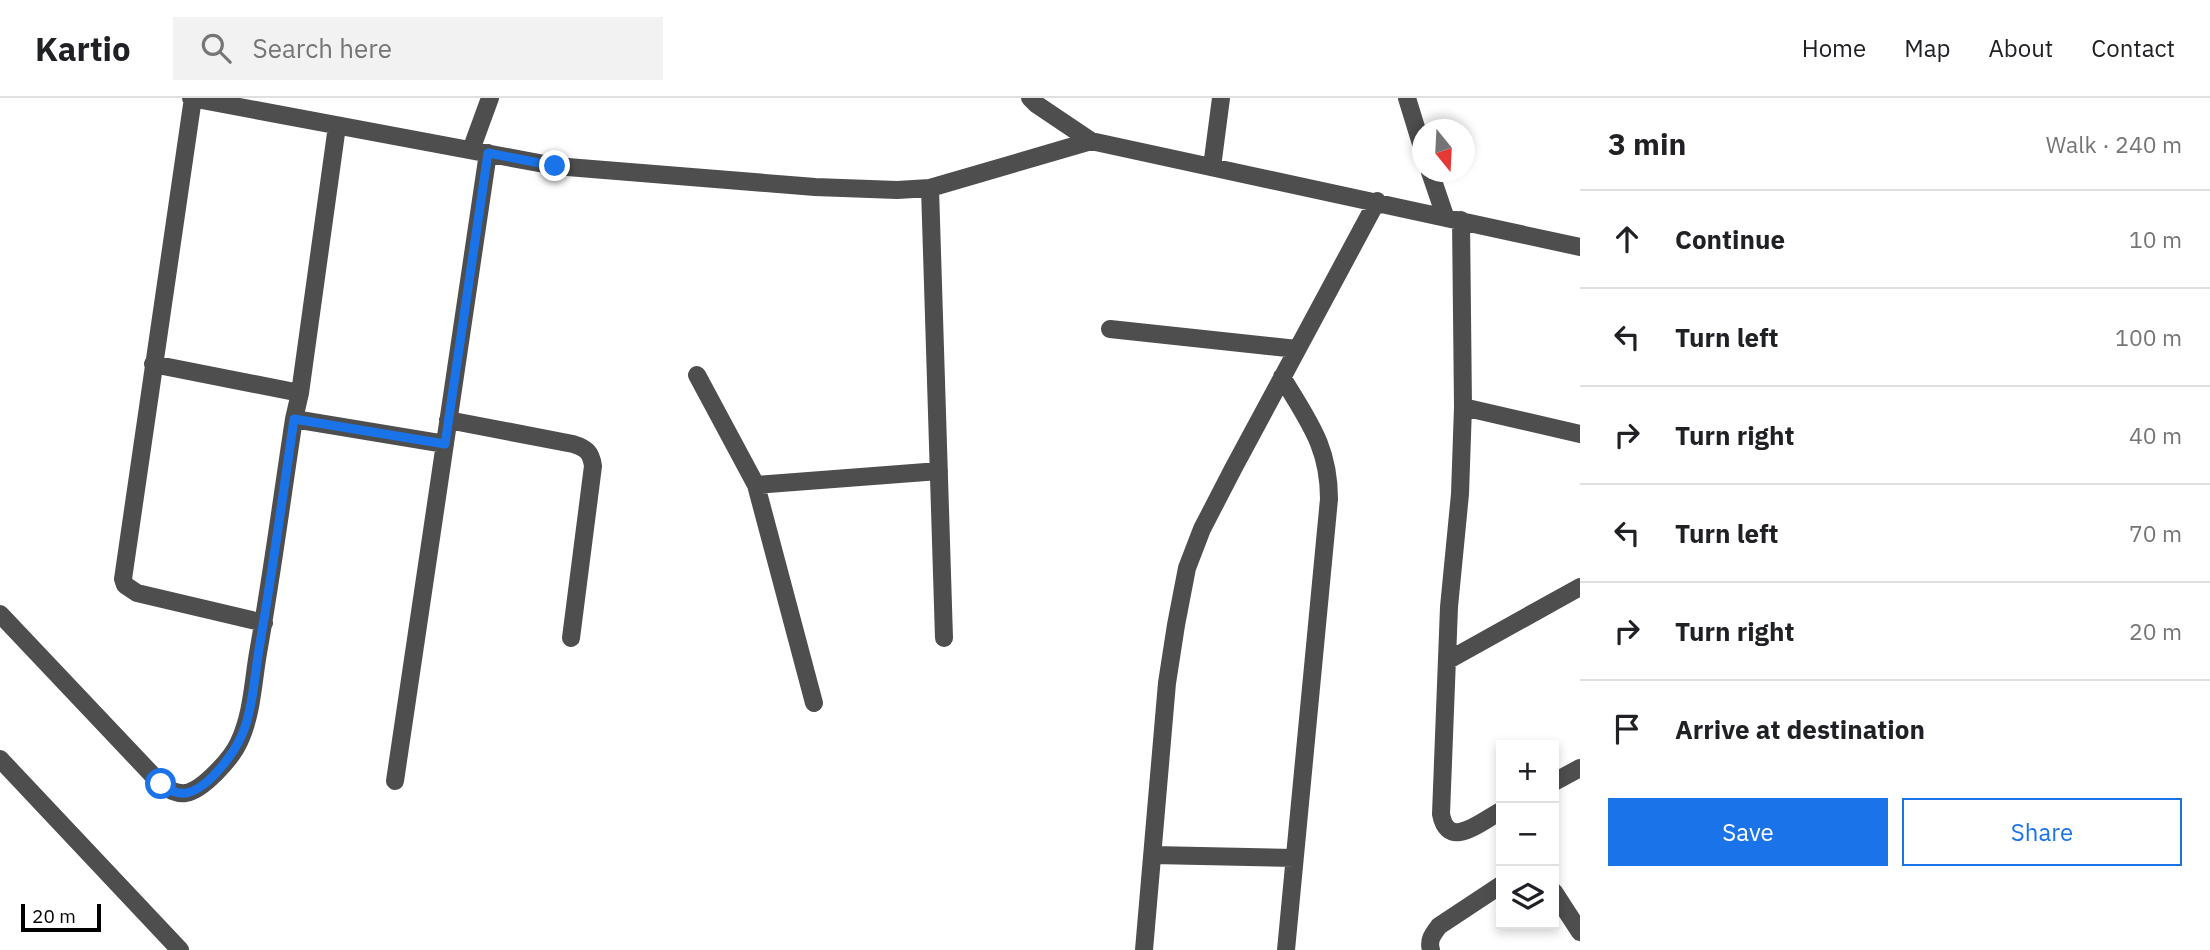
<!DOCTYPE html>
<meta charset="utf-8">
<style>
body{margin:0;font-family:"IBM Plex Sans",sans-serif;background:#f2f2f2;color:#202124}
.controls{position:absolute;right:21px;bottom:21px;display:grid;overflow:hidden;border-radius:0px;box-shadow:0 4px 10px #0003}
.controls button{width:63px;height:63px;display:grid;place-items:center;padding:0;border:0;border-bottom:2px solid #e0e0e0;background:#fff;color:#202124;font:35px sans-serif}
.compass{position:absolute;left:1412px;top:21px;width:63px;height:63px;border-radius:50%;background:#fff;box-shadow:0 4px 10px #0003;rotate:162deg}
.scale{position:absolute;left:21px;bottom:18px;width:80px;box-sizing:border-box;padding-left:7px;border:4px solid #000;border-top:0;font-size:19px;line-height:24px;white-space:nowrap;color:#000;-webkit-text-stroke:5px #fff;paint-order:stroke}
.stop{position:absolute;width:21px;height:21px;margin:-16px;border:5px solid #1a73e8;border-radius:50%;background:#fff}
.stop.end{background:#1a73e8;border-color:#fff;box-shadow:0 2px 7px #0008}
.list{margin:0;padding:0;list-style:none}
h2{display:flex;justify-content:space-between;align-items:center;height:91px;margin:0;padding:0 28px;font-size:30px}
h2 small{font-size:23px;font-weight:400;color:#757577}
.list li{display:grid;grid-template-columns:46px 1fr auto;gap:21px;align-items:center;box-sizing:border-box;height:98px;padding:0 28px;border-top:2px solid #e0e0e0}
.list b{display:block;font-size:26px;white-space:nowrap}
.list em{font-size:23px;font-style:normal;color:#757577}
.actions{display:flex;gap:14px;padding:21px 28px}
.actions a{flex:1;padding:16px 0;border:2px solid #1a73e8;border-radius:0px;text-align:center;font-size:24px;color:#1a73e8}
.actions .main{background:#1a73e8;color:#fff}
.icon{flex:none;width:38px;height:38px;fill:none;stroke:currentColor;stroke-width:2;stroke-linecap:round;stroke-linejoin:round}
.map{position:relative;flex:none;width:1580px;height:852px;overflow:hidden}
header{display:flex;align-items:center;gap:42px;box-sizing:border-box;height:98px;padding:0 35px;background:#fff;border-bottom:2px solid #e0e0e0}
header strong{font-size:33px}
nav{display:flex;gap:38px;margin-inline-start:auto;font-size:24px}
.search{width:490px;height:63px;background:#f2f2f2;display:flex;align-items:center;gap:18px;box-sizing:border-box;padding:0 24px;border-radius:0px;color:#757577;font-size:26px}
main{display:flex}
aside{flex:1;background:#fff}
.map>svg:first-child{display:block}
</style>
<header>
<strong>Kartio</strong>
<div class="search"><svg class="icon" aria-label="search" viewBox="0 0 24 24"><circle cx="10" cy="10" r="6"/><path d="M15 15l6 6"/></svg>Search here</div>
<nav><a>Home</a><a>Map</a><a>About</a><a>Contact</a></nav>
</header>
<main>
<div class="map">
<svg width="1580" height="852" viewBox="0 0 1580 852">
<rect width="100%" height="100%" fill="#fff"/>
<g fill="none" stroke-linecap="round" stroke-linejoin="round">
<path stroke="#4e4e4e" stroke-width="18" d="M 191,0 L 555,68 L 815,89 L 897,92 L 930,90 L 1091,43
M 193,0 L 123,481 L 125,487 L 137,495 L 264,525
M 1030,0 L 1036,6 L 1091,43 L 1580,149
M 1407,0 L 1422,49
M 471,52 L 490,0
M 1212,69 L 1221,0
M 1430,74 L 1445,118
M 930,90 L 944,540
M 1461,122 L 1463,309 L 1460,396 L 1449,509 L 1441,716 C 1448,753 1480,724 1501,713
M 1110,231 L 1297,251
M 153,266 L 300,295
M 697,277 L 756,387 L 814,605
M 1282,279 C 1308,323 1329,348 1329,401 L 1286,852
M 1463,309 L 1580,336
M 294,321 L 445,346
M 448,322 L 573,346 C 586,350 591,354 593,368 L 571,540
M 756,387 L 939,373
M 0,516 L 161,686 C 169,692 176,696 186,695 C 203,692 232,660 239,644 C 252,617 253,584 258,555 C 272,477 282,399 294,321 L 300,295 L 337,28
M 1447,563 L 1580,489
M 0,661 L 180,852
M 395,683 L 488,55
M 1554,684 L 1580,670
M 1153,757 L 1294,760
M 1554,794 L 1580,834
M 1144,852 L 1167,585 L 1176,527 L 1187,470 L 1202,431 L 1233,371 L 1377,103
M 1431,852 C 1428,842 1433,836 1439,828 L 1501,787"/>
</g>
<g fill="none" stroke-linecap="round" stroke-linejoin="round">
<path stroke="#1a73e8" stroke-width="9" d="M 161,686 C 169,692 175,696 186,695 C 209,691 238,651 245,629 C 254,603 255,572 260,545 C 273,470 283,396 294,321 L 445,346 L 488,55 L 555,68"/>
</g>
</svg>
<div class="controls">
<button>+</button>
<button>−</button>
<button><svg class="icon" aria-label="layers" viewBox="0 0 24 24"><path d="M12 4l9 5-9 5-9-5zM3 14l9 5 9-5"/></svg></button>
</div>
<svg class="compass" viewBox="-18 -18 36 36"><path d="M0-13l5 13h-10z" fill="#e53935"/><path d="M0 13l5-13h-10z" fill="#757577"/></svg>
<div class="scale">20 m</div>
<div class="stop" style="left:161px;top:686px"></div>
<div class="stop end" style="left:555px;top:68px"></div>
</div>
<aside>
<h2>3 min<small>Walk · 240 m</small></h2>
<ul class="list">
<li><svg class="icon" aria-label="ahead" viewBox="0 0 24 24"><path d="M12 20V5M6 11l6-6 6 6"/></svg><div><b>Continue</b></div><em>10 m</em></li>
<li><svg class="icon" aria-label="left" viewBox="0 0 24 24"><path d="M17 20v-9H6M10 6l-5 5 5 5"/></svg><div><b>Turn left</b></div><em>100 m</em></li>
<li><svg class="icon" aria-label="right" viewBox="0 0 24 24"><path d="M7 20v-9h11M14 6l5 5-5 5"/></svg><div><b>Turn right</b></div><em>40 m</em></li>
<li><svg class="icon" aria-label="left" viewBox="0 0 24 24"><path d="M17 20v-9H6M10 6l-5 5 5 5"/></svg><div><b>Turn left</b></div><em>70 m</em></li>
<li><svg class="icon" aria-label="right" viewBox="0 0 24 24"><path d="M7 20v-9h11M14 6l5 5-5 5"/></svg><div><b>Turn right</b></div><em>20 m</em></li>
<li><svg class="icon" aria-label="arrive" viewBox="0 0 24 24"><path d="M6 21V4h12l-3 4 3 4H6"/></svg><div><b>Arrive at destination</b></div></li>
</ul>
<div class="actions"><a class="main">Save</a><a>Share</a></div>
</aside>
</main>
